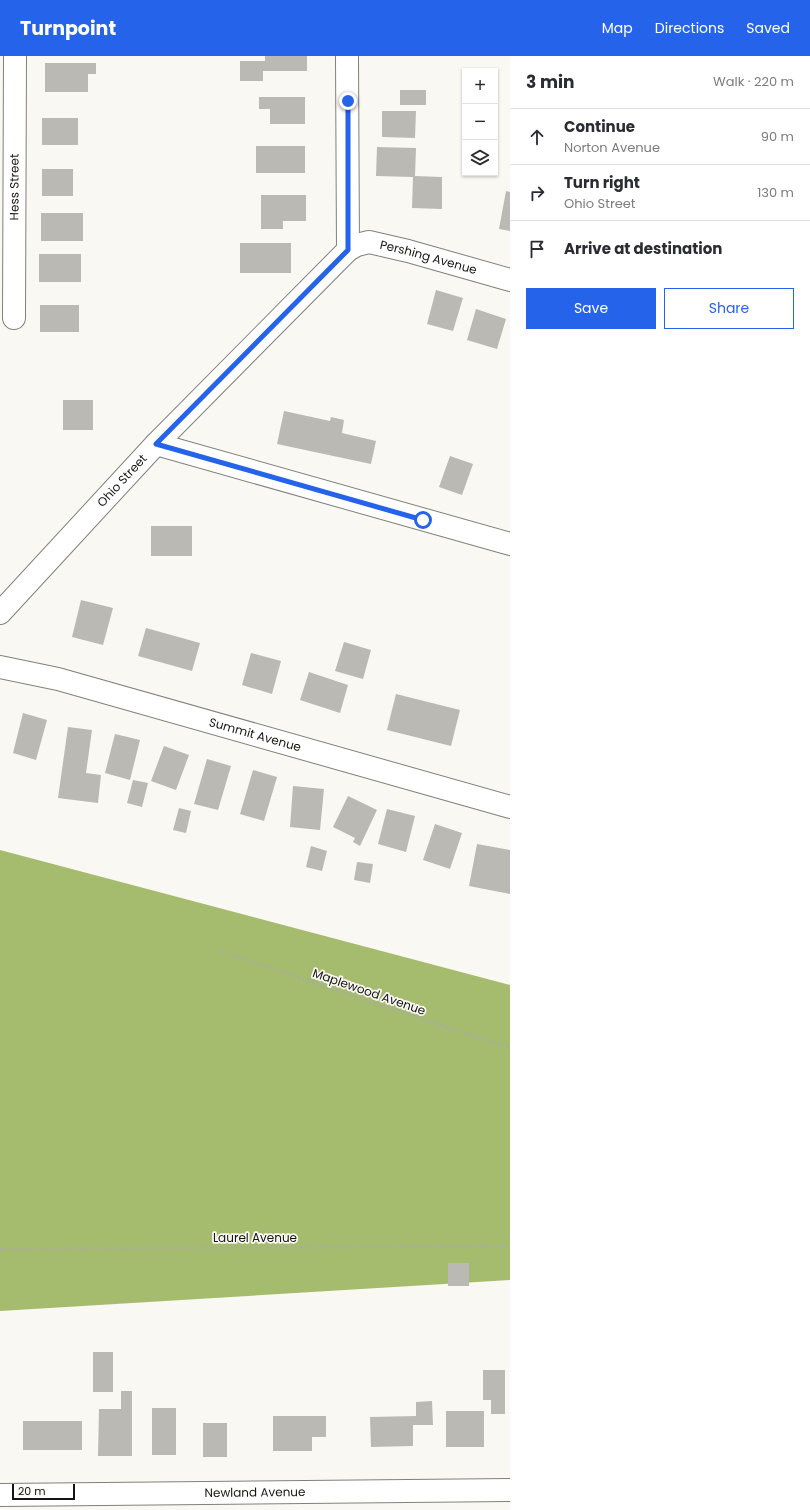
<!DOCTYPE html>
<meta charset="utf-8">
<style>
body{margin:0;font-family:Poppins,sans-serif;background:#f7f7f7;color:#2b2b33}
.controls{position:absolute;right:12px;top:12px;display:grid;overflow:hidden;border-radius:0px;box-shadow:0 1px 3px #0004}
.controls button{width:36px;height:36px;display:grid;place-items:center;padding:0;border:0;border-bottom:1px solid #e1e1e2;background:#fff;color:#2b2b33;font:20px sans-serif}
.scale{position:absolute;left:12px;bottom:10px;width:63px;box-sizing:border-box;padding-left:4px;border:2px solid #161513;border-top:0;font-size:11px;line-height:14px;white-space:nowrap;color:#161513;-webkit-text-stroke:3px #f9f8f2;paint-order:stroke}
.stop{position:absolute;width:12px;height:12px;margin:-9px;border:3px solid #2563eb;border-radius:50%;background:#fff}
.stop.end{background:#2563eb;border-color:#fff;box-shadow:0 1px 4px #0008}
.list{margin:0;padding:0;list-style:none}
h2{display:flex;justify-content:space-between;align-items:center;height:52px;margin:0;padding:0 16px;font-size:17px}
h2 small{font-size:13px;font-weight:400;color:#7c7c81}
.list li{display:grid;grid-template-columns:26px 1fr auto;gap:12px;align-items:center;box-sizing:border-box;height:56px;padding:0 16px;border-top:1px solid #e1e1e2}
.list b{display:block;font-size:15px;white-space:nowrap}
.list p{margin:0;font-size:13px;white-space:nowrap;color:#7c7c81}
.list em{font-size:13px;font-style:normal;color:#7c7c81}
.actions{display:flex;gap:8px;padding:12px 16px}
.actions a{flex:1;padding:9px 0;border:1px solid #2563eb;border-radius:0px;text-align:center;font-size:14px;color:#2563eb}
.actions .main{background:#2563eb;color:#fff}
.icon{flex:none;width:22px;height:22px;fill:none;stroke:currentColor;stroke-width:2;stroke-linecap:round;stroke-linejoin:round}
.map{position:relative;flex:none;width:510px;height:1454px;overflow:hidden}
header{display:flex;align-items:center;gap:24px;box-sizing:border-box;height:56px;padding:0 20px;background:#2563eb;color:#fff}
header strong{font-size:19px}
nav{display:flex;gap:22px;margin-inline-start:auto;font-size:14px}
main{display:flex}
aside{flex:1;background:#fff}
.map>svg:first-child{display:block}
</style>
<header>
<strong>Turnpoint</strong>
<nav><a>Map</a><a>Directions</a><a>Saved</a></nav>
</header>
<main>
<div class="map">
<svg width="510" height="1454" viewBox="0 0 510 1454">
<rect width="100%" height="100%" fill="#f9f8f2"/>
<path fill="#a5bc6e" d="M 0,794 L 510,929 L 510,1224 L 0,1255 Z"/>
<path fill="#bbb9b4" d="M 265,0 L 307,0 L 307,15 L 263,15 L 263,25 L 240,25 L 240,5 L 265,5 Z
M 45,7 L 96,7 L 96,18 L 88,18 L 88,36 L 45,36 Z
M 400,34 L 426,34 L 426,49 L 400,49 Z
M 259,41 L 305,41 L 305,68 L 270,68 L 270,53 L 259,53 Z
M 382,55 L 416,55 L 415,82 L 382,81 Z
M 42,62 L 78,62 L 78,89 L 42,89 Z
M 256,90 L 305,90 L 305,117 L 256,117 Z
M 377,91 L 416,92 L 415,120 L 442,121 L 442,153 L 412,152 L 413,121 L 376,120 Z
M 42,113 L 73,113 L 73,140 L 42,140 Z
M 506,135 L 510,136 L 510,175 L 499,173 Z
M 261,139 L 306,139 L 306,165 L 283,165 L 283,173 L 261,173 Z
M 41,157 L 83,157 L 83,185 L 41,185 Z
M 240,187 L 291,187 L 291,217 L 240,217 Z
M 39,198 L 81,198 L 81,226 L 39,226 Z
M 436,234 L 463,242 L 453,275 L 427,268 Z
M 40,249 L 79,249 L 79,276 L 40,276 Z
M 476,253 L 506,263 L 497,293 L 467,284 Z
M 63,344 L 93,344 L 93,374 L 63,374 Z
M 284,355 L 330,365 L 331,361 L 344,364 L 342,377 L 376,385 L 371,408 L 277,388 Z
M 450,400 L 473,408 L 462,439 L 439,431 Z
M 151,470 L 192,470 L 192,500 L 151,500 Z
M 81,544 L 113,552 L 103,589 L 72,581 Z
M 146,572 L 200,587 L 192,615 L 138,600 Z
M 344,586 L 371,594 L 363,623 L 335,615 Z
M 251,597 L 281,605 L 272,638 L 242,629 Z
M 309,616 L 348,629 L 340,657 L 300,644 Z
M 396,638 L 460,654 L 451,690 L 387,674 Z
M 23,657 L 47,664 L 36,704 L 13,697 Z
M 68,671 L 92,674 L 86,717 L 101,719 L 98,747 L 58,742 Z
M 115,678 L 140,684 L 130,724 L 105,717 Z
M 164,690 L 189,699 L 176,734 L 151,725 Z
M 207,703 L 231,710 L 218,754 L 194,748 Z
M 253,714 L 277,721 L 264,765 L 240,758 Z
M 133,724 L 148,727 L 142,751 L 127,747 Z
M 293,730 L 324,733 L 320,774 L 290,771 Z
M 348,740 L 377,754 L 360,790 L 353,786 L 355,782 L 333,771 Z
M 179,752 L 191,755 L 186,777 L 173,774 Z
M 387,753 L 415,760 L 406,796 L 378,788 Z
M 435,768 L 462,777 L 450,813 L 423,804 Z
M 477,788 L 510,794 L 510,838 L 469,830 Z
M 311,790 L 327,795 L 322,815 L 306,811 Z
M 357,806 L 373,808 L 370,827 L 354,824 Z
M 448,1207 L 469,1207 L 469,1230 L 448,1230 Z
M 93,1296 L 113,1296 L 113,1336 L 93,1336 Z
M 483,1314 L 505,1314 L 505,1358 L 491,1358 L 491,1344 L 483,1344 Z
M 121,1335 L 132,1335 L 132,1400 L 98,1400 L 99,1353 L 121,1353 Z
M 432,1345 L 433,1369 L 413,1369 L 413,1390 L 371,1391 L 370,1361 L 416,1360 L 416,1346 Z
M 152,1352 L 176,1352 L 176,1399 L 152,1399 Z
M 446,1355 L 484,1355 L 484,1391 L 446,1391 Z
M 273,1360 L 326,1360 L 326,1381 L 312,1381 L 312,1395 L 273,1395 Z
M 23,1365 L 82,1365 L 82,1394 L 23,1394 Z
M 203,1367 L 227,1367 L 227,1401 L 203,1401 Z"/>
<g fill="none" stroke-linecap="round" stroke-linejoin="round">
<g stroke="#81807b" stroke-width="24">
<g id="street">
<path id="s1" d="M 348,194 L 357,189 L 369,186 L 408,195 L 510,224"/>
<path id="s2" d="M 14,262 L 15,0"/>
<path d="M 156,388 L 510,488"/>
<path id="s3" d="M 0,557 L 156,388 L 348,194 L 347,0"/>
<path id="s4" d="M 0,611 L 58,623 L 510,751"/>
</g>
</g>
<g stroke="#81807b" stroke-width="24">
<g id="secondary">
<path id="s5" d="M 0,1439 L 510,1434"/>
</g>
</g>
<path stroke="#abaaa6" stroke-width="2.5" stroke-dasharray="2 3" stroke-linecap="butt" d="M 222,896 L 482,983 L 510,991
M 0,1193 L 510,1190"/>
<use href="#street" stroke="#fff" stroke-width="22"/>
<use href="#secondary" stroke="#fff" stroke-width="22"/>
</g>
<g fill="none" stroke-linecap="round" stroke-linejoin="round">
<path stroke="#2563eb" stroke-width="5" d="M 348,45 L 348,194 L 156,388 L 423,464"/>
</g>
<g text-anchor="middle" stroke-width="3.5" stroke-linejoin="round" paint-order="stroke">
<g font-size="12" fill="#161513" stroke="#f9f8f2">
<text dy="4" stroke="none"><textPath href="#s2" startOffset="131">Hess Street</textPath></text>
<text dy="4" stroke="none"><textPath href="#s1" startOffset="84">Pershing Avenue</textPath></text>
<text dy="4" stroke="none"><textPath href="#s3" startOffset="180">Ohio Street</textPath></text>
<text dy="4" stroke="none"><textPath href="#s4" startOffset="264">Summit Avenue</textPath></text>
<text transform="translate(369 936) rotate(19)" y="4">Maplewood Avenue</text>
<text x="255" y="1186">Laurel Avenue</text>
<text dy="4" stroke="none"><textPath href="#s5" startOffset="255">Newland Avenue</textPath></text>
</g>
</g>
</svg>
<div class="controls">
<button>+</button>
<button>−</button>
<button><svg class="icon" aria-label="layers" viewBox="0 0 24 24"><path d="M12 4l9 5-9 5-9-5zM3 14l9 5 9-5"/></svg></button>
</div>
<div class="scale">20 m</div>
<div class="stop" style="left:423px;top:464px"></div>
<div class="stop end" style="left:348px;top:45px"></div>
</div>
<aside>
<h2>3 min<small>Walk · 220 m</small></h2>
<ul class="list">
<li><svg class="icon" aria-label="ahead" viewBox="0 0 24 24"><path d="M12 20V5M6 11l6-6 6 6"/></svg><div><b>Continue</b><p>Norton Avenue</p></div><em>90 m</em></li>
<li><svg class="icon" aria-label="right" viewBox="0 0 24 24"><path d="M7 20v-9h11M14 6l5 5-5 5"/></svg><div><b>Turn right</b><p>Ohio Street</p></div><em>130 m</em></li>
<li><svg class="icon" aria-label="arrive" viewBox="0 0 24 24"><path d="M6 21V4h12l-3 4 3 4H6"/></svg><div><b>Arrive at destination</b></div></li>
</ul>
<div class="actions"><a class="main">Save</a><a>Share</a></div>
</aside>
</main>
